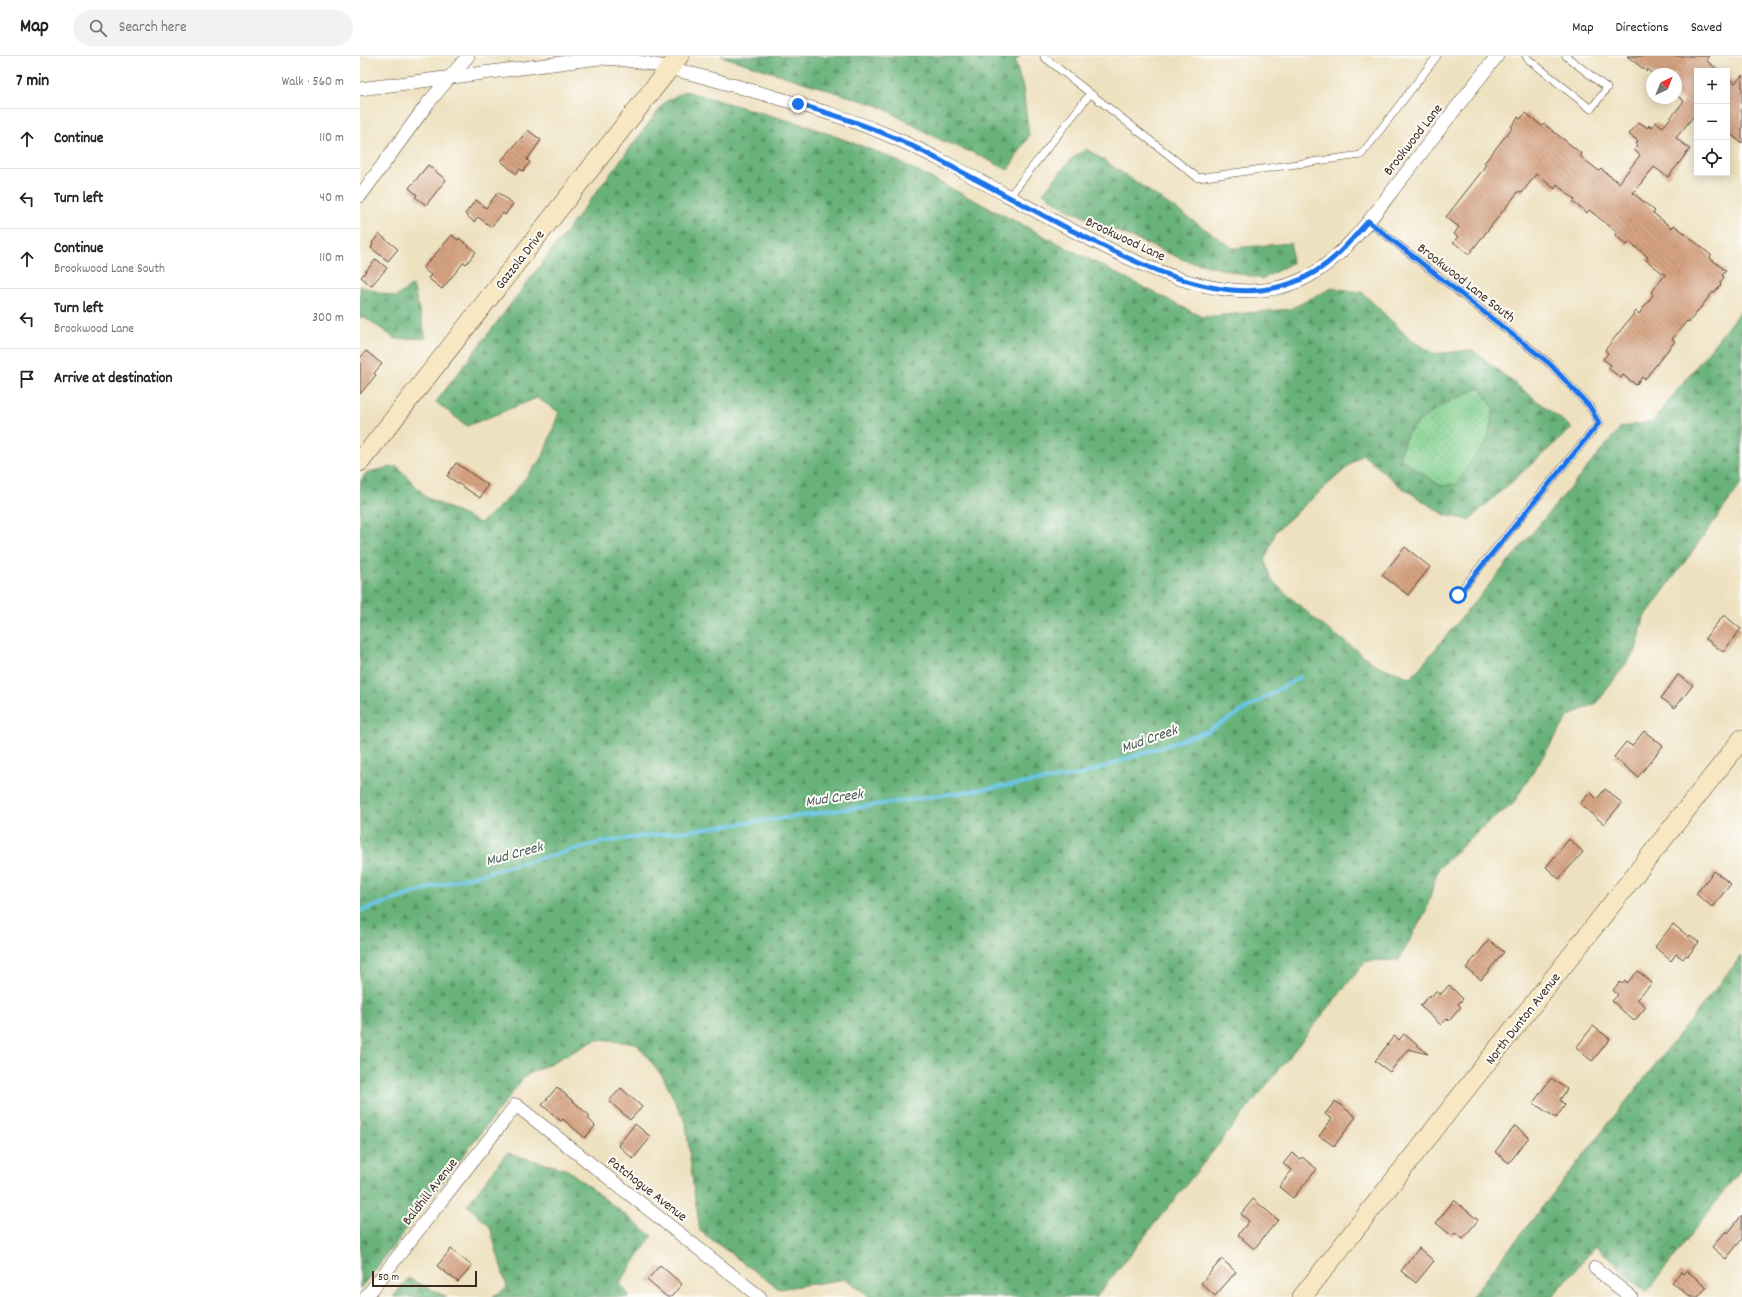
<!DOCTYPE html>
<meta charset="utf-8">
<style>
body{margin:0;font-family:Dekko,sans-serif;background:#f2f2f2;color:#222}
.controls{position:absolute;right:12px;top:12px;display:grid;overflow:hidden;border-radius:0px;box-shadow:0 2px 10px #0003}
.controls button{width:36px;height:36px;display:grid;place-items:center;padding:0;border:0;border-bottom:1px solid #e0e0e0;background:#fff;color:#222;font:20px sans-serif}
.compass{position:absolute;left:1286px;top:12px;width:36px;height:36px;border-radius:50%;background:#fff;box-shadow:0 2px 10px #0003;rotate:43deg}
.scale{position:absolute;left:12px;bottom:10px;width:105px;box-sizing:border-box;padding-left:4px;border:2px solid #3b2a1e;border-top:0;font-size:11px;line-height:14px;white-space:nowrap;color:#3b2a1e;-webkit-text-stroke:3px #fdfcf7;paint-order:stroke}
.stop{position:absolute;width:12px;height:12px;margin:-9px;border:3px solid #1a73e8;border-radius:50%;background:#fff}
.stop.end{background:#1a73e8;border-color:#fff;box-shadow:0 1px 4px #0008}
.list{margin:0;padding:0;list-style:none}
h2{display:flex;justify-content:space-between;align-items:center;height:52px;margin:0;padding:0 16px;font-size:17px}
h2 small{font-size:13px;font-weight:400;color:#767676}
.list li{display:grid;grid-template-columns:26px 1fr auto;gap:12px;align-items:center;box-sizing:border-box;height:60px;padding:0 16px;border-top:1px solid #e0e0e0}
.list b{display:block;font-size:15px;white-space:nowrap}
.list p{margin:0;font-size:13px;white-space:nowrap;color:#767676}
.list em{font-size:13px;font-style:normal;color:#767676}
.icon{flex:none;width:22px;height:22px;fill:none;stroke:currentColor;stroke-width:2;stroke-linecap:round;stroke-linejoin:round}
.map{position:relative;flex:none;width:1382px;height:1241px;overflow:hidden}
header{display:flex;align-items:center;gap:24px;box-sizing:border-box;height:56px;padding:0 20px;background:#fff;border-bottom:1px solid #e0e0e0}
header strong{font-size:19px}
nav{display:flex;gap:22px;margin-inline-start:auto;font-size:14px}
.search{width:280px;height:36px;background:#f2f2f2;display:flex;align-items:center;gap:10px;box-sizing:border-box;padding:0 14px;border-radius:22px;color:#767676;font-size:15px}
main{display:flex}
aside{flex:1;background:#fff}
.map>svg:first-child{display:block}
</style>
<header>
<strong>Map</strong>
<div class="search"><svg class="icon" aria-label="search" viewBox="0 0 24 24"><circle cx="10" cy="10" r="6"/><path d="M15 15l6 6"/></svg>Search here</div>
<nav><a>Map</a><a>Directions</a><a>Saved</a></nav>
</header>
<main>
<aside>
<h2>7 min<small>Walk · 560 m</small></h2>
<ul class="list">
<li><svg class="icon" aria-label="ahead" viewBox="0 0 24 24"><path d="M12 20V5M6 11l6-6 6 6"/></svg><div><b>Continue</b></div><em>110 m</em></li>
<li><svg class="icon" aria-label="left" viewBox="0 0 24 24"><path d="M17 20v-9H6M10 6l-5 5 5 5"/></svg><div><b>Turn left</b></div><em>40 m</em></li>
<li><svg class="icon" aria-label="ahead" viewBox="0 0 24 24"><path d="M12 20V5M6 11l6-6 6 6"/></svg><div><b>Continue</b><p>Brookwood Lane South</p></div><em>110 m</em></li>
<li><svg class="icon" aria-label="left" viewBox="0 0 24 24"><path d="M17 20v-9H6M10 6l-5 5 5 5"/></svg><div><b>Turn left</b><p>Brookwood Lane</p></div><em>300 m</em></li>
<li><svg class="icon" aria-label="arrive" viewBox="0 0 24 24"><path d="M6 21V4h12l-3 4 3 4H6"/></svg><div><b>Arrive at destination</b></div></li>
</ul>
</aside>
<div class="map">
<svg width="1382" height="1241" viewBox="0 0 1382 1241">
<defs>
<pattern id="green-dots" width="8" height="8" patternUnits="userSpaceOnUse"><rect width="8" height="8" fill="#81d08f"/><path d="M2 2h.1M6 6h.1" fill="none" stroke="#6ba974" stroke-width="1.8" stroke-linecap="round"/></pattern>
<pattern id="forest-firs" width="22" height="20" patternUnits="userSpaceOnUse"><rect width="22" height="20" fill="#68b27a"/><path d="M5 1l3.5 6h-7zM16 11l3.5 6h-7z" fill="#579163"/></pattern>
<pattern id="building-back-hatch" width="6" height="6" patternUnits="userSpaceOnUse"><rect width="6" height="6" fill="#d6a382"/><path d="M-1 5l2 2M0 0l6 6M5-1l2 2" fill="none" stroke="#af856a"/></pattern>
</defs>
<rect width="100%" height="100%" fill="#fdfcf7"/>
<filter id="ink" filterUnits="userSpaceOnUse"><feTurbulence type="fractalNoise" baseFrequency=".025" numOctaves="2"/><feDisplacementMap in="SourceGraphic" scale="8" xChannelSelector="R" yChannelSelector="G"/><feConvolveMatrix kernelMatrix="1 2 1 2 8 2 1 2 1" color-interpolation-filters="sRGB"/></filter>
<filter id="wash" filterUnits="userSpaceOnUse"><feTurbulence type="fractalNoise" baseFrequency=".012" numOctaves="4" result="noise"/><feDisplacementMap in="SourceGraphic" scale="16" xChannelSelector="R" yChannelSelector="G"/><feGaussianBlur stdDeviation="0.9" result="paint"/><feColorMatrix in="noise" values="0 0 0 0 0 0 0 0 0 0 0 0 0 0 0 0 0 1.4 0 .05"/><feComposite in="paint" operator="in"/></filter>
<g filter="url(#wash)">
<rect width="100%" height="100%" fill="#eee1c0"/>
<path fill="url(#green-dots)" stroke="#5e7d56" d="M 1120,332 L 1134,352 L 1127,386 L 1114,401 L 1097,428 L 1081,430 L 1039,402 L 1047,378 L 1065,360 L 1086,347 Z"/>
<path fill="url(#forest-firs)" stroke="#526e4c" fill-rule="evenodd" d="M 361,0 L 660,0 L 655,5 L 663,32 L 669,80 L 648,114 L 614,97 L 582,85 L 519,50 Z
M 325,35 L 448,70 L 528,100 L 842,261 L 930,253 L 972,232 L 1002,236 L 1050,283 L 1074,298 L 1112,294 L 1212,372 L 1109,464 L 1085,459 L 1041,431 L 1002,398 L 916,475 L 905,504 L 911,524 L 957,565 L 1016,609 L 1051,622 L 1261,371 L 1292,366 L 1382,253 L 1382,427 L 1284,562 L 1276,594 L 1237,647 L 1209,660 L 1152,749 L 1125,769 L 1078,813 L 1066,855 L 1039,904 L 1006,905 L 736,1241 L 510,1241 L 486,1223 L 419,1233 L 340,1175 L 333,1129 L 326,1068 L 303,1021 L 276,987 L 236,984 L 165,1020 L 0,1233 L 0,425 L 7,416 L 37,410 L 66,441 L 120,467 L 150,441 L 183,400 L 199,356 L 177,342 L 107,370 L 76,346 L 305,46 ZM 1120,332 L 1134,352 L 1127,386 L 1114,401 L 1097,428 L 1081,430 L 1039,402 C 1041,395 1043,385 1047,378 C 1058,360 1100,339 1120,332 Z
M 726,93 L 739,101 L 873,192 L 931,187 L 932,207 L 902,223 L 824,204 L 706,153 L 683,137 L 711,103 Z
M 53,229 L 66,282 L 36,283 L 3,260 L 0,263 L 0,230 L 35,241 Z
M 1382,899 L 1382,1112 L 1286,1237 L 1236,1190 L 1192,1241 L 1111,1241 Z
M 147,1097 L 208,1114 L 292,1180 L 260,1227 L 270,1241 L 132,1241 L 147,1232 L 130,1171 L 107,1149 Z
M 48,1222 L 87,1241 L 33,1241 Z"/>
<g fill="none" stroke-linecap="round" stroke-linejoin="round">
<path stroke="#67c5e5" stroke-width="4" d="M 0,855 L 72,831 L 242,786 L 425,762 L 720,719 L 848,675 L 940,621"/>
</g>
<g id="blocks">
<path fill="url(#building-back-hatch)" d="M 1267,0 L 1349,0 L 1346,4 L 1359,15 L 1337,15 L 1337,56 L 1316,82 L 1330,93 L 1308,121 L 1294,111 L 1273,137 L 1295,155 L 1293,157 L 1312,172 L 1314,169 L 1327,179 L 1351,199 L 1350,202 L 1366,215 L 1362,219 L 1364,221 L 1360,227 L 1361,228 L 1354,237 L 1353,236 L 1329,266 L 1327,265 L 1312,283 L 1315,285 L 1285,323 L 1282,321 L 1276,329 L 1263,319 L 1261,322 L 1248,312 L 1251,309 L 1243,303 L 1248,297 L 1245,294 L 1276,255 L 1279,258 L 1293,239 L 1291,237 L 1305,219 L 1286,204 L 1288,201 L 1270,186 L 1267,189 L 1255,179 L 1257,176 L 1229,154 L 1227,157 L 1213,146 L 1215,144 L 1197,129 L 1195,133 L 1176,118 L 1162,137 L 1159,135 L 1154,141 L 1109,198 L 1093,186 L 1098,181 L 1094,178 L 1099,171 L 1086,161 L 1122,115 L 1126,108 L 1124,107 L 1152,72 L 1151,71 L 1158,61 L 1160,63 L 1166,57 L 1182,70 L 1184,68 L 1222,98 L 1220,100 L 1239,115 L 1241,113 L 1259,127 L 1280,99 L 1274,94 L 1278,89 L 1276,88 L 1278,85 L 1269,78 L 1279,66 L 1288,72 L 1289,69 L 1292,71 L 1296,66 L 1303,71 L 1324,45 L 1316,39 L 1316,18 L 1294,18 L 1288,13 L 1287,16 Z
M 1382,19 L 1382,87 L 1367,75 L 1367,21 L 1375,27 Z
M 168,74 L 181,84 L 167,104 L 170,106 L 163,115 L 160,113 L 156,118 L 141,105 Z
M 68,109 L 86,124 L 66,149 L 55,141 L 57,139 L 49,132 Z
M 138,136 L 153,148 L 145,159 L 143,157 L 131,171 L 118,161 L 114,166 L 105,158 L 116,144 L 126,152 Z
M 19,178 L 38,193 L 28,205 L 11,192 L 13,188 L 12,187 Z
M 92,179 L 98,184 L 99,182 L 116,196 L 106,208 L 104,206 L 82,233 L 68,222 L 71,219 L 63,212 Z
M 16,203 L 27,212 L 11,230 L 1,221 Z
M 6,295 L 22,308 L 14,317 L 16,319 L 0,338 L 0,302 Z
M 96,407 L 128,429 L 120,442 L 87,420 Z
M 1045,491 L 1070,511 L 1048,539 L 1022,519 Z
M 1364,559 L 1381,573 L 1363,596 L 1345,582 Z
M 1318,619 L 1333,629 L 1315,652 L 1301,642 Z
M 1284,675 L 1303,690 L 1278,721 L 1254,701 L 1266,686 L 1272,690 Z
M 1245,733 L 1262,747 L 1244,768 L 1220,748 L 1230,736 L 1237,743 Z
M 1209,783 L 1223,796 L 1199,823 L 1186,811 Z
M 1354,815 L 1371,828 L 1352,851 L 1336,838 Z
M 1313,868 L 1329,881 L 1330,879 L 1339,886 L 1328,900 L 1326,899 L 1323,903 L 1316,898 L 1311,905 L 1295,891 Z
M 1129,884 L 1144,896 L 1121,924 L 1106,912 Z
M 1278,915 L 1292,927 L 1277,943 L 1286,951 L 1274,965 L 1252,945 L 1258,939 L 1253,934 L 1260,926 L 1262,928 L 1265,925 L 1267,927 Z
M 1089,929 L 1103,943 L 1098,948 L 1101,951 L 1089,965 L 1087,963 L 1081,969 L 1060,950 L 1070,939 L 1071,941 L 1076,935 L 1081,938 Z
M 1233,970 L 1250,983 L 1232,1005 L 1216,992 Z
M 1044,978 L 1068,998 L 1048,993 L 1030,1016 L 1015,1005 L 1034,980 L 1039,984 Z
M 1191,1022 L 1207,1033 L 1200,1044 L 1205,1049 L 1196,1062 L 1173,1047 Z
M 197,1031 L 230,1060 L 228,1062 L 235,1070 L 225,1082 L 203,1063 L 201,1065 L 182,1049 Z
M 261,1032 L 282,1051 L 270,1064 L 249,1045 Z
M 975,1045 L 996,1061 L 974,1090 L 959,1080 L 972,1063 L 965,1058 Z
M 275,1068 L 291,1081 L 273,1103 L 258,1089 Z
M 1155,1070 L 1169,1081 L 1149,1107 L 1135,1096 Z
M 932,1097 L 940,1103 L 942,1101 L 957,1113 L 933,1142 L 919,1131 L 932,1114 L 923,1108 Z
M 893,1143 L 918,1164 L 894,1193 L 878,1179 L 889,1165 L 881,1158 Z
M 1094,1144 L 1118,1164 L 1103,1183 L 1095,1177 L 1092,1180 L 1076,1167 Z
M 1382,1159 L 1382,1183 L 1366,1203 L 1352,1191 L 1366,1175 L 1368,1177 Z
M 1059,1192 L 1074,1205 L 1056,1227 L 1041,1215 Z
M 91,1193 L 112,1210 L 98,1226 L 77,1210 Z
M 862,1203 L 876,1216 L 855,1240 L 841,1227 Z
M 300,1209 L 322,1228 L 311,1241 L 307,1241 L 287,1224 Z
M 1327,1215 L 1347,1231 L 1338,1241 L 1330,1241 L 1312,1226 L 1321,1216 L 1324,1218 Z"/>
</g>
</g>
<g filter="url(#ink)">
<use href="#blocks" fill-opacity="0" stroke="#564536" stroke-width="1"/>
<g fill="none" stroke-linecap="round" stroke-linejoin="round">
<g stroke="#564536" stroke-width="8">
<path id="lane" d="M 1166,0 L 1168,3 L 1231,53 L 1247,32 L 1206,0
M 684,1 L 838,122 L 1001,99 L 1077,0
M 648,142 L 730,38
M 1008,165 L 1190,308 L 1230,351 L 1239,367 L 1097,539"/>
</g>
<g stroke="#564536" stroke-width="14">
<path id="street" d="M 0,33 L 239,2 C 286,3 337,19 383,32 C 430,46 478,58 523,77 C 585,103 646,140 706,171 C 775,206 873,262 949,220 C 989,197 1015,156 1043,121 C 1074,80 1105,40 1137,0
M 0,140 L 68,47 L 108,0
M 1235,1212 L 1271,1241
M 6,1241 L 156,1049 L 400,1241"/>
</g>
<g stroke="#564536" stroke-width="20">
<path id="secondary" d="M 0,406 L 319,0
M 942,1241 L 1382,683"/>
</g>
<use href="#lane" stroke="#fff" stroke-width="7"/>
<use href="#street" stroke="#fff" stroke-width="13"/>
<use href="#secondary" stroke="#f7e8c3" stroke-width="19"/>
</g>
</g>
<g fill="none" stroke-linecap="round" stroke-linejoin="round" filter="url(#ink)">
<path stroke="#1a73e8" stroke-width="5" d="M 438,48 C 481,61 525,75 566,97 C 614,122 661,148 709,173 C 767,202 847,246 914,232 C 958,223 980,198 1008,165 L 1190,308 L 1230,351 L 1239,367 L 1098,539"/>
</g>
<g text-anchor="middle" stroke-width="4" stroke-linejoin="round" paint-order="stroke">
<g font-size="14" fill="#3b2a1e" stroke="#fdfcf7">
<text transform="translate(1052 83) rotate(-52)" y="5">Brookwood Lane</text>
<text transform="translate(766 182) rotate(25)" y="5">Brookwood Lane</text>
<text transform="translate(159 203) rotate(-52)" y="5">Gazzola Drive</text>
<text transform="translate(1107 226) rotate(38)" y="5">Brookwood Lane South</text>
<text transform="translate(1162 962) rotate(-52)" y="5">North Dunton Avenue</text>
<text transform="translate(288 1132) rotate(38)" y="5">Patchogue Avenue</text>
<text transform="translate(69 1135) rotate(-52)" y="5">Baldhill Avenue</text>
</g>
<g font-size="15" font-style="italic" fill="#48585a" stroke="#fdfcf7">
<text transform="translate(789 682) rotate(-19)" y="5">Mud Creek</text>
<text transform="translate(474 741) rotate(-8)" y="5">Mud Creek</text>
<text transform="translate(154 797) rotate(-15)" y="5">Mud Creek</text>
</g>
</g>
</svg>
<div class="controls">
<button>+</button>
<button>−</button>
<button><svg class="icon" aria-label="locate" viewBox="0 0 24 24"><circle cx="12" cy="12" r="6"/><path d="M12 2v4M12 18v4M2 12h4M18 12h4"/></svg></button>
</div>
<svg class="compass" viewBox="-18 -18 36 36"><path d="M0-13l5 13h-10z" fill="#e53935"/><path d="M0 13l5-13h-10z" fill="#767676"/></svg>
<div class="scale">50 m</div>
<div class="stop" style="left:1098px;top:539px"></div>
<div class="stop end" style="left:438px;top:48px"></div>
</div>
</main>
